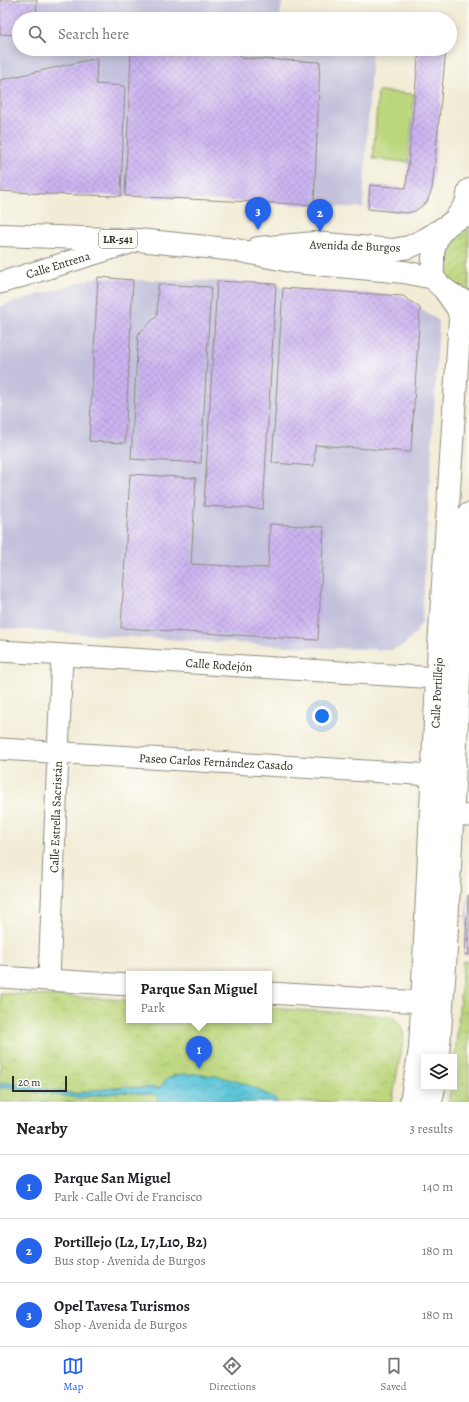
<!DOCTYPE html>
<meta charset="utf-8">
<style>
body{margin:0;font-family:Alegreya,serif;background:#f6f6f6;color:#202124}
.controls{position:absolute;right:12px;bottom:12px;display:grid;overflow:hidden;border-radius:0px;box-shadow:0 2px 10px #0003}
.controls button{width:36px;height:36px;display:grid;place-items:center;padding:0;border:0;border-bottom:1px solid #e0e0e0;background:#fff;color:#202124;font:20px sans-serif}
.scale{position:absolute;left:12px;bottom:10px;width:55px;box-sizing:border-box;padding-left:4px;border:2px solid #2b2b2b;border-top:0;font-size:11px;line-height:14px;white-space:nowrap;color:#2b2b2b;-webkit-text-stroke:3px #fdfcf7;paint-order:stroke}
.you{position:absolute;left:322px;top:716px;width:14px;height:14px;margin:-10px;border:3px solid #fff;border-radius:50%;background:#1a73e8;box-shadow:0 0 0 6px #1a73e833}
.badge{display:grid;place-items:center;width:26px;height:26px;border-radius:50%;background:#2563eb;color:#fff;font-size:13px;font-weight:700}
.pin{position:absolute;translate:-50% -33px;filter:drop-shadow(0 1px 2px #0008)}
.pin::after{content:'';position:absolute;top:21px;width:14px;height:12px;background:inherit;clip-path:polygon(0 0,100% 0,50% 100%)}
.popup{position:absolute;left:126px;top:971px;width:146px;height:52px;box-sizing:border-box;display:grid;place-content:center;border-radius:0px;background:#fff;filter:drop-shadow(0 1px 3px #0005);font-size:13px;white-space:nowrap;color:#757577}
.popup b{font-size:15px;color:#202124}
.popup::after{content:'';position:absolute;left:50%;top:100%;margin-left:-8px;border:8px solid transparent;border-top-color:#fff}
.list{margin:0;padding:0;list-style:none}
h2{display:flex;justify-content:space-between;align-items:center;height:52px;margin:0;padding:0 16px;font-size:17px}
h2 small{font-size:13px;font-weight:400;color:#757577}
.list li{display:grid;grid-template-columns:26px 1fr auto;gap:12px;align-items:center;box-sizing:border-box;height:64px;padding:0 16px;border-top:1px solid #e0e0e0}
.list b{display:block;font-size:15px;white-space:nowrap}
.list p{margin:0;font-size:13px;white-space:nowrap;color:#757577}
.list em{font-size:13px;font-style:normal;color:#757577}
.icon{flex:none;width:22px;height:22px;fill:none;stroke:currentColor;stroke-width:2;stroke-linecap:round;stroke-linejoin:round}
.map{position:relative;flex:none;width:469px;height:1102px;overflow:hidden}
.search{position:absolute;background:#fff;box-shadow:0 2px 10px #0003;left:12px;right:12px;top:12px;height:44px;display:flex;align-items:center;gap:10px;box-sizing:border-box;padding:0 14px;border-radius:22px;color:#757577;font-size:15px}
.sheet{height:244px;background:#fff}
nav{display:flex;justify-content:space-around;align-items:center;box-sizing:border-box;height:56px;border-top:1px solid #e0e0e0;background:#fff;font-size:11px;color:#757577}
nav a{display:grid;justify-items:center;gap:2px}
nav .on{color:#2563eb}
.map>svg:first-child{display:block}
</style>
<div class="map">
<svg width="469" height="1102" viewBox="0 0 469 1102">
<defs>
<pattern id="park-crowns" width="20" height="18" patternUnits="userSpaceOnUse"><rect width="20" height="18" fill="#bbd67b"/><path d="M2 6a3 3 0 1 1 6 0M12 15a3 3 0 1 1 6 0" fill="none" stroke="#a1b86a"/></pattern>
<pattern id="garden-furrows" width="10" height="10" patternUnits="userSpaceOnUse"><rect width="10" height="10" fill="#bbd67b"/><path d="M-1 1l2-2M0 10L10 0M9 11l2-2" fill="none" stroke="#a1b86a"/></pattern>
<pattern id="water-waves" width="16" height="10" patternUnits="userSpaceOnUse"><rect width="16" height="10" fill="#5dc6d9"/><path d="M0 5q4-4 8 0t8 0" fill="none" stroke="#51aaba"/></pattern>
<pattern id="building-cross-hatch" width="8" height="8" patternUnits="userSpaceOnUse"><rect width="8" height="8" fill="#cbb4f0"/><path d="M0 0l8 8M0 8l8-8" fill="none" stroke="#ae9bce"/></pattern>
</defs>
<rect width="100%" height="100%" fill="#fdfcf7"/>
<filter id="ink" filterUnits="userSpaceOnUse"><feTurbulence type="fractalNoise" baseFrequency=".025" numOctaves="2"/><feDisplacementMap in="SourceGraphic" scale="8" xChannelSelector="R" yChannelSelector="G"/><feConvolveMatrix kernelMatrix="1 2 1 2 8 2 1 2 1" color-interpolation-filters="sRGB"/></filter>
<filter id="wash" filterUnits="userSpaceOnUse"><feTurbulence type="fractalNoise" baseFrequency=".012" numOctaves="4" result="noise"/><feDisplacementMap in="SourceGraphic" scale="16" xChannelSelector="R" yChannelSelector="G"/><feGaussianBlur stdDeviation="0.9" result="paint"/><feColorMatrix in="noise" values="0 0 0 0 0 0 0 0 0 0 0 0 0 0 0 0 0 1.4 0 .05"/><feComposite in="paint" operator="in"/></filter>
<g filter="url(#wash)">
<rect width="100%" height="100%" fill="#f2ecd6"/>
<path fill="#c3c1db" d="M 0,0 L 283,0 L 279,19 L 19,19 L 19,49 L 372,49 L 363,208 L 0,190 Z
M 325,14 L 344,19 L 299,19 Z
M 98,277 L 133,280 L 217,281 L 276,284 L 283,288 L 403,296 L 439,321 L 422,622 L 416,633 L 403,646 L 391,650 L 324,648 L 78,634 L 0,628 L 0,306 Z"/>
<path fill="url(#park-crowns)" stroke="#738053" d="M 463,961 L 469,962 L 469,1102 L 448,1102 L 451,1087 L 454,1087 L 454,1070 Z
M 0,993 L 129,1000 L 129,1020 L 269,1020 L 269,1008 L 391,1016 C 399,1021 402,1026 404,1036 L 392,1102 L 0,1102 Z"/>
<path fill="url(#garden-furrows)" stroke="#738053" d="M 469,227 L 469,293 C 463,290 455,287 451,282 C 438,266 443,244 458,232 C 461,230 465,228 469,227 Z"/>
<path fill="#bbd67b" stroke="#738053" d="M 378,91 L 414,94 L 409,162 L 373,159 Z"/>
<path fill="url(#water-waves)" stroke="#447882" d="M 195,1074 C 226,1076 254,1084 279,1102 L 158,1102 L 158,1095 L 123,1092 L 77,1098 L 7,1087 L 0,1088 L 0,1084 L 8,1082 L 76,1094 L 93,1090 L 124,1087 L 160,1088 C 168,1073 180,1074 195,1074 Z"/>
<g id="blocks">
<path fill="url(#building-cross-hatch)" d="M 0,0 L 37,0 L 36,19 L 19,19 L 19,35 L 0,34 Z
M 149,49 L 240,49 L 240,58 L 320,62 L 314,205 L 125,196 L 131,53 Z
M 419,49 L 446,49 L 432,189 L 427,202 L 415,211 L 407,213 L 368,209 L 370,185 L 406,188 Z
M 97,58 L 96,84 L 125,86 L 121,196 L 46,194 L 0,191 L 0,80 Z
M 98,277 L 133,280 L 125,443 L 89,441 Z
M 217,281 L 276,284 L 263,509 L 204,506 Z
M 158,284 L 211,287 L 201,463 L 131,459 L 138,334 L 157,316 Z
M 283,288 L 403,296 L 420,308 L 411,452 L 315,445 L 314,466 L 272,463 Z
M 130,474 L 196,478 L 191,564 L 268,568 L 270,524 L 324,527 L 318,640 L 121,628 Z
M 468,895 L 469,895 L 469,955 L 465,955 Z"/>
</g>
</g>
<g filter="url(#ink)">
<use href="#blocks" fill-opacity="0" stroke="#8e8c80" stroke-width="1"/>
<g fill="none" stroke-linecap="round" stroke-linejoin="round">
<g stroke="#8e8c80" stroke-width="23">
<path id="minor" d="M 0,283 L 133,242
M 0,651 L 437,678
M 0,749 L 433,775
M 453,815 L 469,816
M 0,977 L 129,985
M 49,979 L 62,655
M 269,993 L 422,1002"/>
</g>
<g stroke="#8e8c80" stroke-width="24">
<path id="secondary" d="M 456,218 L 466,204 L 469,190
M 438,1057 L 445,967 L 459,680 L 469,514
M 411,1102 L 420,1049 L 437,678 L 460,318 L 458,309 L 444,289
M 431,1102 L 434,1087"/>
</g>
<g stroke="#8e8c80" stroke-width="24">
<path id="primary" d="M 469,214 C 445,222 432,236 433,262 C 433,266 432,274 434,278 C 439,288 458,299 469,302
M 0,235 L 138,240 L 236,250 L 295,262 L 404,272 L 434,278
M 258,248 L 315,243 L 393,250 L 409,247 L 426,239 L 445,227"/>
</g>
<use href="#minor" stroke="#fff" stroke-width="21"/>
<use href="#secondary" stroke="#fff" stroke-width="22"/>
<use href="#primary" stroke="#fff" stroke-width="22"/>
</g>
</g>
<g text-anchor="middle" stroke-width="3.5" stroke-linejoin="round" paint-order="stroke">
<rect fill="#fdfcf7" stroke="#6a6a68" stroke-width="1" x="99" y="230" width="38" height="18" rx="3"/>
<g font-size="11" font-weight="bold" fill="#2b2b2b">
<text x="118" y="243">LR-541</text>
</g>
<g font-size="12" fill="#2b2b2b" stroke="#fdfcf7">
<text transform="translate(355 246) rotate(2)" y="4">Avenida de Burgos</text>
<text transform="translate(58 265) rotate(-17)" y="4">Calle Entrena</text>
<text transform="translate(219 665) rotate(4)" y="4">Calle Rodejón</text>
<text transform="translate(437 693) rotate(-87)" y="4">Calle Portillejo</text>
<text transform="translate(216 762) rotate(3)" y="4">Paseo Carlos Fernández Casado</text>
<text transform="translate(56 817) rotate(-88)" y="4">Calle Estrella Sacristán</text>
</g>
</g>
</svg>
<div class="controls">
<button><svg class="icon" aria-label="layers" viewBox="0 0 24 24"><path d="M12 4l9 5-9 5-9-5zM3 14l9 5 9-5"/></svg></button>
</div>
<div class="scale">20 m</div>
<div class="you"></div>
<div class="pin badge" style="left:199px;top:1069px">1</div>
<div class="popup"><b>Parque San Miguel</b>Park</div>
<div class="pin badge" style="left:320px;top:232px">2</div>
<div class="pin badge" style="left:258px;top:230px">3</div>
<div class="search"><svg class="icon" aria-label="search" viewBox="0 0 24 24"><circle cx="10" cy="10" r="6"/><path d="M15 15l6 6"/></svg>Search here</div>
</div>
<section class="sheet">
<h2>Nearby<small>3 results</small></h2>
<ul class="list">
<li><span class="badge">1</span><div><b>Parque San Miguel</b><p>Park · Calle Ovi de Francisco</p></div><em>140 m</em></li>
<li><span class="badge">2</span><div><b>Portillejo (L2, L7,L10, B2)</b><p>Bus stop · Avenida de Burgos</p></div><em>180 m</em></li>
<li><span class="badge">3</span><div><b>Opel Tavesa Turismos</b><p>Shop · Avenida de Burgos</p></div><em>180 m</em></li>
</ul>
</section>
<nav>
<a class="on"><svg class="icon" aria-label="map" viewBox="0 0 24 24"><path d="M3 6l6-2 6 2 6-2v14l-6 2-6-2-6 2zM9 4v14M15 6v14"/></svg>Map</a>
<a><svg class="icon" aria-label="directions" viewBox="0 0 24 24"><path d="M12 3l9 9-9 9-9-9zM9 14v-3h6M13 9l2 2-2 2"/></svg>Directions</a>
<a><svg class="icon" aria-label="saved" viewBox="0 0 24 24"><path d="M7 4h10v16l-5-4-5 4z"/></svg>Saved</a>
</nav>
